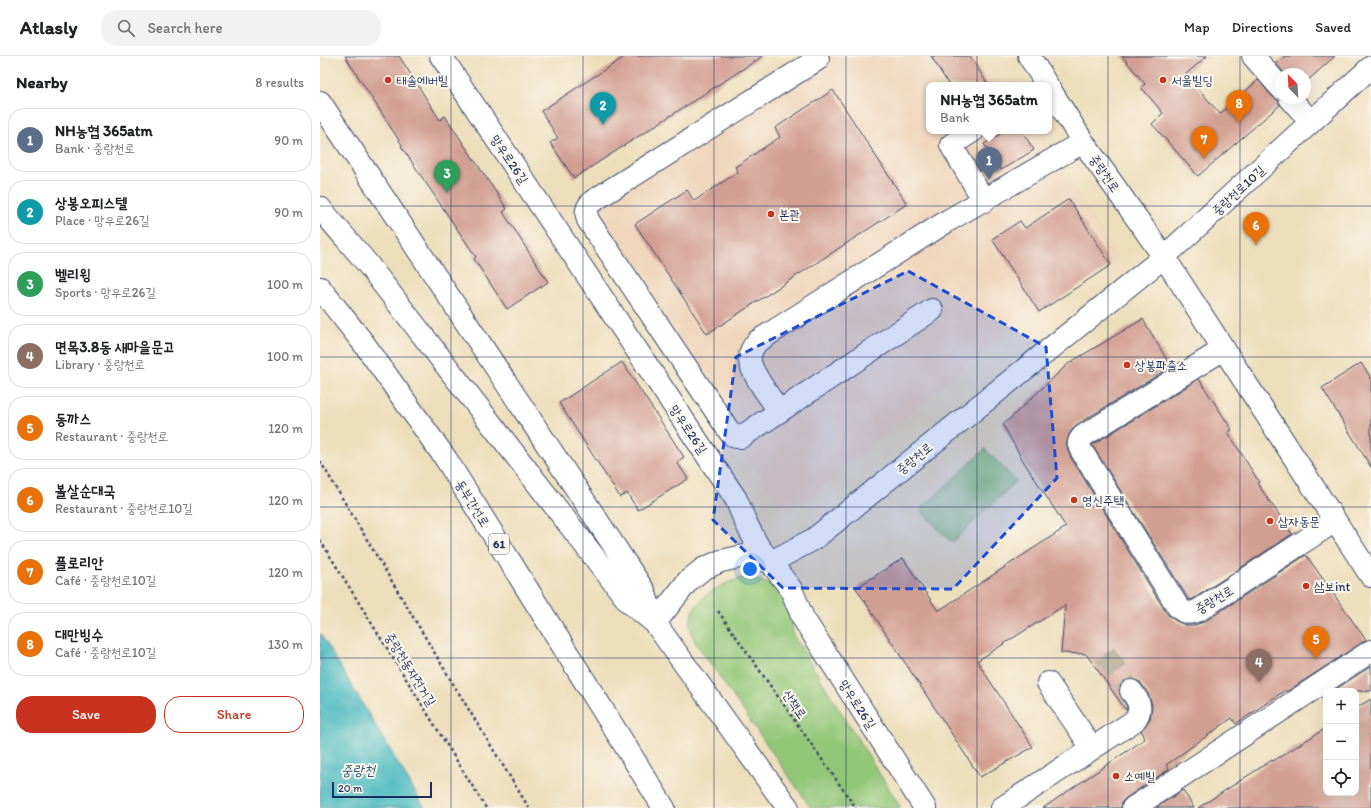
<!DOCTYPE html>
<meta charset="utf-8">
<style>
body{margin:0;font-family:Itim,"Poor Story",sans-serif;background:#f2f2f2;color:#202124}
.controls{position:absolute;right:12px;bottom:12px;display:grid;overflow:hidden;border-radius:8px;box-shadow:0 4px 16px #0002}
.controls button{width:36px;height:36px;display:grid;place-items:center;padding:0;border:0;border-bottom:1px solid #e0e0e0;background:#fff;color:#202124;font:20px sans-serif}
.compass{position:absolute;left:955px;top:12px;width:36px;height:36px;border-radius:50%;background:#fff;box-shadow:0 4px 16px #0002;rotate:336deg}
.scale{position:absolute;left:12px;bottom:10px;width:100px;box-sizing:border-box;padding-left:4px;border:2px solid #1b2f5e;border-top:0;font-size:11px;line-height:14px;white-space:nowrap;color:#1b2f5e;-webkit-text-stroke:3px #fbf7ec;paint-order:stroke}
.you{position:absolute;left:430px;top:513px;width:14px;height:14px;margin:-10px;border:3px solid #fff;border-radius:50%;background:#1a73e8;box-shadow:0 0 0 6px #1a73e833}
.badge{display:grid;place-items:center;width:26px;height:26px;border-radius:50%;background:#c8321e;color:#fff;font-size:13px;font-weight:700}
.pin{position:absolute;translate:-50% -33px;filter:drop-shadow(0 1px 2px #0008)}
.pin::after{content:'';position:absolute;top:21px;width:14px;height:12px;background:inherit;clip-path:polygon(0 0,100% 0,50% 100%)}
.popup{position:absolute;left:606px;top:26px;width:126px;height:52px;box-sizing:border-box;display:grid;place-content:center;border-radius:8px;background:#fff;filter:drop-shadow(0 1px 3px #0005);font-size:13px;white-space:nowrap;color:#757577}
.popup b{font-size:15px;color:#202124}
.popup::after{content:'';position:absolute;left:50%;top:100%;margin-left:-8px;border:8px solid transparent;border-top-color:#fff}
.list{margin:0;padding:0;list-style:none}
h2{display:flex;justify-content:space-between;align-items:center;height:52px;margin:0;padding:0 16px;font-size:17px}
h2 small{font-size:13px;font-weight:400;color:#757577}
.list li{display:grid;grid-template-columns:26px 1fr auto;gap:12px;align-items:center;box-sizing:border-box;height:64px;margin:0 8px 8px;padding:0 8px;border:1px solid #e0e0e0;border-radius:16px}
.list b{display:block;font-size:15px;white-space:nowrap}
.list p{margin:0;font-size:13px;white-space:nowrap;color:#757577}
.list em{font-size:13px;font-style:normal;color:#757577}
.actions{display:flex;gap:8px;padding:12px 16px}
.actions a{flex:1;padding:9px 0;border:1px solid #c8321e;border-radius:16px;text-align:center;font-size:14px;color:#c8321e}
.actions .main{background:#c8321e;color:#fff}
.icon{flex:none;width:22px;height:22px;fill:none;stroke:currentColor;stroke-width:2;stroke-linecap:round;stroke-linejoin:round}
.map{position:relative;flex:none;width:1051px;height:752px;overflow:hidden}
header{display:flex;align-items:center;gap:24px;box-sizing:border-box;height:56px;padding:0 20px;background:#fff;border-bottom:1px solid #e0e0e0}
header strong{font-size:19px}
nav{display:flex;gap:22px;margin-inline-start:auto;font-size:14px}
.search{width:280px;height:36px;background:#f2f2f2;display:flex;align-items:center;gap:10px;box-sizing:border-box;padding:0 14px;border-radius:16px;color:#757577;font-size:15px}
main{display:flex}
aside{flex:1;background:#fff}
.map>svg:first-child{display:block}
</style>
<header>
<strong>Atlasly</strong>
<div class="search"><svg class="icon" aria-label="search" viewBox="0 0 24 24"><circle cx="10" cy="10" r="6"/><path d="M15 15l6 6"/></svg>Search here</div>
<nav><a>Map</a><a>Directions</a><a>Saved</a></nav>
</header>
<main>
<aside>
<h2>Nearby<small>8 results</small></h2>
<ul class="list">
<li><span class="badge" style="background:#5c6f8a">1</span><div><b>NH농협 365atm</b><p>Bank · 중랑천로</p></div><em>90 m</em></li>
<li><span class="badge" style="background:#0f9aa8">2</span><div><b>상봉오피스텔</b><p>Place · 망우로26길</p></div><em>90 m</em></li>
<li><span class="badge" style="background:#2e9e5b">3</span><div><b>벨리윙</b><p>Sports · 망우로26길</p></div><em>100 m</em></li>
<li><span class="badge" style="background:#8d6e63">4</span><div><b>면목3.8동 새마을문고</b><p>Library · 중랑천로</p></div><em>100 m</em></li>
<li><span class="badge" style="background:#e8710a">5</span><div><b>동까스</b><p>Restaurant · 중랑천로</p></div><em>120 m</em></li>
<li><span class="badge" style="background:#e8710a">6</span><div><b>볼살순대국</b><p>Restaurant · 중랑천로10길</p></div><em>120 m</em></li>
<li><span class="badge" style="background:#e8710a">7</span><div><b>플로리안</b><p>Café · 중랑천로10길</p></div><em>120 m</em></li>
<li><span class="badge" style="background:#e8710a">8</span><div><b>대만빙수</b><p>Café · 중랑천로10길</p></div><em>130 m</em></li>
</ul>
<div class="actions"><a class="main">Save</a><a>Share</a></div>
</aside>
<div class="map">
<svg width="1051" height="752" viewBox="0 0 1051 752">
<rect width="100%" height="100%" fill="#fbf7ec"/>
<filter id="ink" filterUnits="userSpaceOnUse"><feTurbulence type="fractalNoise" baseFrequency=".025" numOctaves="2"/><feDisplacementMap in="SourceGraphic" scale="8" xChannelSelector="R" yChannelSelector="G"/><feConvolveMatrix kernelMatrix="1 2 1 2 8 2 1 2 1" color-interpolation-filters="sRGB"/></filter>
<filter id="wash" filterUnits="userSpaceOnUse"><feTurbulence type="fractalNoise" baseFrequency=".012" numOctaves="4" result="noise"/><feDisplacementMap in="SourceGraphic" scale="16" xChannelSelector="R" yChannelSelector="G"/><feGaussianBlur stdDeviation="0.9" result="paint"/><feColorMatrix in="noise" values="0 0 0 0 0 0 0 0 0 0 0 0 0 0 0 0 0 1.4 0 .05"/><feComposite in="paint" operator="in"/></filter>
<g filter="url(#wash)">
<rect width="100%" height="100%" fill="#eddebb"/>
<path fill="#f0d6bc" d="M 485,0 L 656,0 L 674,29 L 609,29 L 609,75 L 719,75 L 798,202 L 693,271 L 483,448 L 472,454 L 464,452 L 454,440 L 257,149 Z"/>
<path fill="#92c677" stroke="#567a6a" d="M 665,393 L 696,425 L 632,487 L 600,454 Z
M 421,522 L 436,523 L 449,528 L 456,534 L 463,542 L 471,560 L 473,579 L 581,752 L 491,752 L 376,587 C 375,584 372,580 371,576 C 364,546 398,529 421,522 Z"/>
<path fill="#4ab9c0" stroke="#32748f" d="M 0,577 L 105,752 L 0,752 Z"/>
<g id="blocks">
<path fill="#d19f91" d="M 25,0 L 79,0 L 120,64 L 125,60 L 187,153 L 183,156 L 228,226 L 187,253 L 154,203 L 156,201 L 81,90 L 82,89 Z
M 306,0 L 443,0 L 254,122 L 230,87 L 238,82 L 221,55 Z
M 611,0 L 650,0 L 668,29 L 629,29 Z
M 802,0 L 887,0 L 866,18 L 900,58 L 938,24 L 952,40 L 958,44 L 960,49 L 878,120 L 832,68 L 843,57 L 821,31 L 825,28 Z
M 965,0 L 1015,0 L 985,27 L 985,18 L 965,18 L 956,8 Z
M 513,34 L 587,148 L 387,278 L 315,168 L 367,134 L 374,145 L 418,116 L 415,111 L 460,81 L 455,72 Z
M 685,75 L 702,75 L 714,94 L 681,114 L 664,88 Z
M 749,143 L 791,209 L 719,256 L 672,183 L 700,165 L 705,172 Z
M 823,263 L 851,311 L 756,369 L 749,378 L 746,388 L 750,400 L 847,558 L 856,565 L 865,569 L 875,569 L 884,566 L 986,499 L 1046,584 L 968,635 L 964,635 L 916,668 L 912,662 L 846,709 L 849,713 L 806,742 L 802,746 L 801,752 L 723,752 L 825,683 L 823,680 L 824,679 L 821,675 L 830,663 L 832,649 L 828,637 L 821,627 L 816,624 L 810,623 L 804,625 L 800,630 L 799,637 L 807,651 L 806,654 L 766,598 L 741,597 L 745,549 L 657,605 L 713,691 L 660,721 L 536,532 L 583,502 L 618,555 L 746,471 L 702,403 L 683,369 L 749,307 Z
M 302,306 L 364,401 L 357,406 L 368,423 L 318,454 L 307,437 L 300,441 L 239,347 Z
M 1041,307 L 1051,322 L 1051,411 L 1002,332 Z
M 879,323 L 912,374 L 908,376 L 939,426 L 937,427 L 972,478 L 873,543 L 869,544 L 772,389 Z
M 1051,610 L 1051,635 L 1013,635 Z
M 1051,643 L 1051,752 L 878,752 L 952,704 L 953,705 L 1006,672 L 1006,737 L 1036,737 L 1036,652 Z
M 863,734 L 874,752 L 836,752 Z"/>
</g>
</g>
<g filter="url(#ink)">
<use href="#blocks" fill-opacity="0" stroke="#3a496c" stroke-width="1"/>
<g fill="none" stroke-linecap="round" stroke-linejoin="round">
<path stroke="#c3bba8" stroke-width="22" stroke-dasharray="22 11" stroke-linecap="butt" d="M 785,598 L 811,635"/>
<g stroke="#3a496c" stroke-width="24">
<path id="minor" d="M 121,0 L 416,443 L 426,467 L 438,490 L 471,533 L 483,562 L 605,752
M 933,0 L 961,32
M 498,3 L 273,145 C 266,151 265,156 268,164 L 411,378 L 416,381 L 421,381 L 612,254
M 970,42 L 991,66
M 653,75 L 631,89 L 664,145
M 904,293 L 763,380 C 758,385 758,388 761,394 L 858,551 C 865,558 870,558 879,554 L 1015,465
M 459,355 C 452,344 431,317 430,305 C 429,297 432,291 438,285 L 629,164 L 763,86
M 335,567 L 368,525 L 383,513 L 401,505 L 424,500 L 451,506 L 494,483 L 844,201 L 1051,11
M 728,627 L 772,692
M 682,752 L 814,665 C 823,654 820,646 811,635
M 813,752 L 1051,595"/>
</g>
<g stroke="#3a496c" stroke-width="24">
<path id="major" d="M 709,0 L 727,29
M 729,32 L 763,86 L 844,201 L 1051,520"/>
</g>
<g stroke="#3a496c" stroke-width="24">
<path id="highway" d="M 0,46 L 324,535 L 335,567
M 0,152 L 46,206 L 309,546 L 335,567 L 468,752
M 0,232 L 45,289 L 126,403 L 344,752"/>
</g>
<path stroke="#3a496c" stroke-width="2.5" stroke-dasharray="3 3" stroke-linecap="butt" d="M 0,405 L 135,631 L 209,752
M 0,484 L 166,752
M 398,555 L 536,752"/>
<use href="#minor" stroke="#fff" stroke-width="22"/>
<use href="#major" stroke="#fff" stroke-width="22"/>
<use href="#highway" stroke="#fff" stroke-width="22"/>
</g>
</g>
<path fill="#1d4ed8" fill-opacity="0.2" stroke="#1d4ed8" stroke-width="3" stroke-dasharray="8 5" stroke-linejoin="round" d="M 588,215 L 726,291 L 737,422 L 633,533 L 463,532 L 393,464 L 416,301 Z"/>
<path fill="none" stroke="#1b2f5e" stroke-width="1" stroke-opacity="0.55" d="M 131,0 L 131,752M 263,0 L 263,752M 394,0 L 394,752M 526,0 L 526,752M 657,0 L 657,752M 788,0 L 788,752M 920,0 L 920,752M 0,150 L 1051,150M 0,301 L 1051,301M 0,451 L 1051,451M 0,602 L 1051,602"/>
<g fill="#c8321e" stroke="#fbf7ec" stroke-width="1.5">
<circle cx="68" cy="24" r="4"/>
<circle cx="843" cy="24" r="4"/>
<circle cx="451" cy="158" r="4"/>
<circle cx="807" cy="309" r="4"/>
<circle cx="754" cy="444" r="4"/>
<circle cx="950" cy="465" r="4"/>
<circle cx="986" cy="530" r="4"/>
<circle cx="796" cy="720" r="4"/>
</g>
<g text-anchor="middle" stroke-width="4" stroke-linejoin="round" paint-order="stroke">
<rect fill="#fbf7ec" stroke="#5e6b89" stroke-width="1" x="169" y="478" width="20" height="20" rx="3"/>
<g font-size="12" font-weight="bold" fill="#1b2f5e">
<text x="179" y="492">61</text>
</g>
<g font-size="13" fill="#1b2f5e" stroke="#fbf7ec" text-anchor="start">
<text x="76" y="29">태솔에버빌</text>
<text x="851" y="29">서울빌딩</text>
<text x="459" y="163">본관</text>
<text x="815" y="314">상봉파출소</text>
<text x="762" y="449">영신주택</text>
<text x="958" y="470">삽자동문</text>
<text x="994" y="535">삼보int</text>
<text x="804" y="725">소예빌</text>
</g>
<g font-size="13" fill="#1b2f5e" stroke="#fbf7ec">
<text transform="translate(190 103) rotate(56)" y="5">망우로26길</text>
<text transform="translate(785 117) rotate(55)" y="5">중랑천로</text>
<text transform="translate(918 134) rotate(-43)" y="5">중랑천로10길</text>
<text transform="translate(369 373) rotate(56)" y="5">망우로26길</text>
<text transform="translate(594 402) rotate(-39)" y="5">중랑천로</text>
<text transform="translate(153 447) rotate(58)" y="5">동부간선로</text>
<text transform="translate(894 543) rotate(-31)" y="5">중랑천로</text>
<text transform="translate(91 613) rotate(58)" y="5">중랑천동자전거길</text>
<text transform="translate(475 648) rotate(55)" y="5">산책로</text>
<text transform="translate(538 648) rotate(57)" y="5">망우로26길</text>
</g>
<g font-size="14" font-style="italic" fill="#29587b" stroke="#fbf7ec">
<text x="38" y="719">중랑천</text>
</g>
</g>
</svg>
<div class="controls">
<button>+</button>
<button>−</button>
<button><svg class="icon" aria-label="locate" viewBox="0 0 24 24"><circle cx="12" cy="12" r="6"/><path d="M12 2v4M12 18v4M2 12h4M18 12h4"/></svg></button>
</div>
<svg class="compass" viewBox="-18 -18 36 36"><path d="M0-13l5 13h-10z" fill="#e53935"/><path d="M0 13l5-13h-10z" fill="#757577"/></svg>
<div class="scale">20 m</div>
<div class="you"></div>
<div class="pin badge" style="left:669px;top:124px;background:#5c6f8a">1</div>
<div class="popup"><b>NH농협 365atm</b>Bank</div>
<div class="pin badge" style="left:283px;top:69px;background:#0f9aa8">2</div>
<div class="pin badge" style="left:127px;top:137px;background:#2e9e5b">3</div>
<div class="pin badge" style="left:939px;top:626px;background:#8d6e63">4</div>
<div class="pin badge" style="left:996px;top:603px;background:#e8710a">5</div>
<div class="pin badge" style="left:936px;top:189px;background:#e8710a">6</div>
<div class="pin badge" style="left:884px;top:103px;background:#e8710a">7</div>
<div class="pin badge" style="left:919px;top:67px;background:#e8710a">8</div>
</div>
</main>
